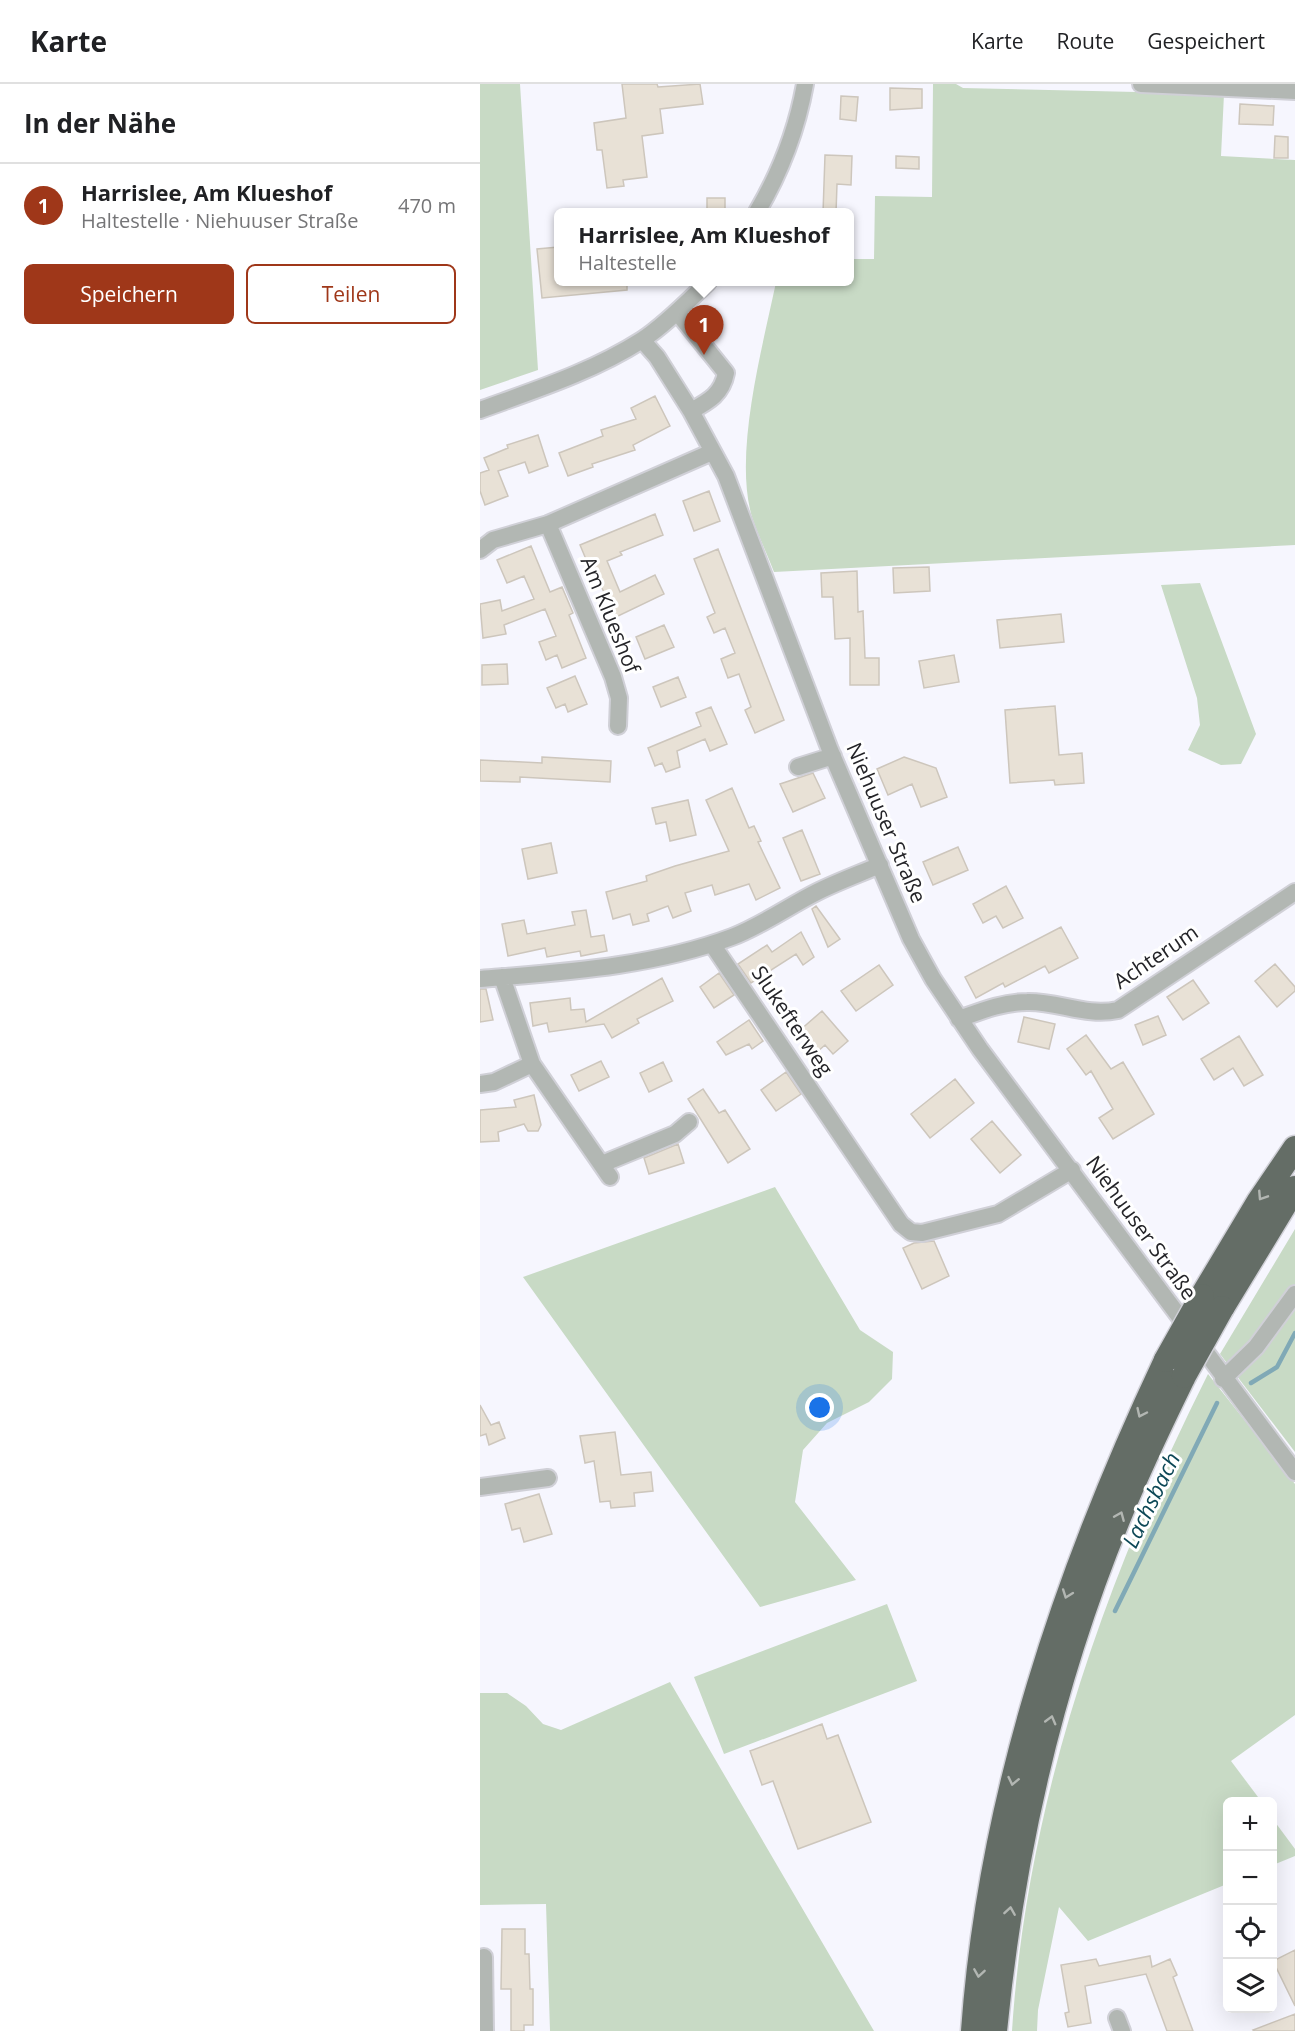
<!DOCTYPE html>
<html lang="de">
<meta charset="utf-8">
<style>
body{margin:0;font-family:"Open Sans",sans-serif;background:#f2f2f2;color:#202124}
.controls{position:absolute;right:18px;bottom:18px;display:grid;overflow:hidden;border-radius:9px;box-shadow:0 6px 24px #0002}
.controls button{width:54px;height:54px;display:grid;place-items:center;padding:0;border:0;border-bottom:2px solid #e0e0e0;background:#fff;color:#202124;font:30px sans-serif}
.you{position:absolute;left:340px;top:1324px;width:21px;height:21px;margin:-15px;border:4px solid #fff;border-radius:50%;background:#1a73e8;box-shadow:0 0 0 9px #1a73e833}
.badge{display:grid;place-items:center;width:39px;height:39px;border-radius:50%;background:#9f3719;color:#fff;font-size:20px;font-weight:700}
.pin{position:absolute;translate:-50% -50px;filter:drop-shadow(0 2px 3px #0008)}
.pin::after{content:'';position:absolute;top:32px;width:21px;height:18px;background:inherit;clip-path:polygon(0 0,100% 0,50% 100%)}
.popup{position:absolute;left:74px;top:124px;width:300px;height:78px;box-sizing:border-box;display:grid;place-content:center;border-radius:9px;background:#fff;filter:drop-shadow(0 2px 4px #0005);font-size:20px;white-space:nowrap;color:#757577}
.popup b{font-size:22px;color:#202124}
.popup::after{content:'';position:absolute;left:50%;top:100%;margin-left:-12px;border:12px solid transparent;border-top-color:#fff}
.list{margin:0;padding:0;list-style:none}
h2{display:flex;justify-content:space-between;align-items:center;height:78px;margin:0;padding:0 24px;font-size:26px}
h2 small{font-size:20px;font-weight:400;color:#757577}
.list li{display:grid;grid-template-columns:39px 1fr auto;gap:18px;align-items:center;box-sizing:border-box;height:84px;padding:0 24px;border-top:2px solid #e0e0e0}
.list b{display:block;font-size:22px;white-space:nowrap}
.list p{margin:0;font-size:20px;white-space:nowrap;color:#757577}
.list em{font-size:20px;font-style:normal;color:#757577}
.actions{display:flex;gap:12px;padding:18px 24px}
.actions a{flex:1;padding:14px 0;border:2px solid #9f3719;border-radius:9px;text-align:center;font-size:21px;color:#9f3719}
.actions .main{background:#9f3719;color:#fff}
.icon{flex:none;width:33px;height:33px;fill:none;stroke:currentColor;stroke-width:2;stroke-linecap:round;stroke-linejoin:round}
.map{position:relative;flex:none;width:815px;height:1947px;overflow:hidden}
header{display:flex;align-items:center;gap:36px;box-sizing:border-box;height:84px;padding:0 30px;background:#fff;border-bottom:2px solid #e0e0e0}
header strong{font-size:28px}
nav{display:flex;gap:33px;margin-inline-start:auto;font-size:21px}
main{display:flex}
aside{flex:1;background:#fff}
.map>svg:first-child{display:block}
</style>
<header>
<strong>Karte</strong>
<nav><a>Karte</a><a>Route</a><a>Gespeichert</a></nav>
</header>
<main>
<aside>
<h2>In der Nähe<small></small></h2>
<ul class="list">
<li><span class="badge">1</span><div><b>Harrislee, Am Klueshof</b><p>Haltestelle · Niehuuser Straße</p></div><em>470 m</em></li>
</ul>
<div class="actions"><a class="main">Speichern</a><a>Teilen</a></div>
</aside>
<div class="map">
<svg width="815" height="1947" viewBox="0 0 815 1947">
<rect width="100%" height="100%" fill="#f6f6fe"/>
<path fill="#c8dac5" d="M 0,0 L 40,0 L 58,286 L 0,306 Z
M 453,0 L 476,0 L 483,4 L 744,10 L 741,72 L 815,76 L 815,461 L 294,488 C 287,470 278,451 272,433 C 253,369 283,262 296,198 L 370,198 L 370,175 L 394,175 L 395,112 L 452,113 Z
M 720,499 L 776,650 L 761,680 L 741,681 L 708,666 L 720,641 L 717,614 L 681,501 Z
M 295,1103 L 380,1246 L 413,1268 L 412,1295 L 389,1318 L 347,1339 L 323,1366 L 315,1418 L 376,1496 L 280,1523 L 43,1193 Z
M 815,1145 L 815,1368 L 740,1270 Z
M 728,1290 L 815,1400 L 815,1631 L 751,1677 L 781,1717 L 748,1718 L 747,1800 L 608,1857 L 579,1823 L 558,1926 L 557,1947 L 532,1947 C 547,1716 625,1495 728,1290 Z
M 407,1520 L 437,1597 L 244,1670 L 214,1593 Z
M 190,1598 L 394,1947 L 70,1947 L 66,1820 L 0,1821 L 0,1609 L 27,1609 L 46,1622 L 63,1640 L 81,1646 Z
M 792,1734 L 815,1765 L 815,1772 L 793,1781 Z"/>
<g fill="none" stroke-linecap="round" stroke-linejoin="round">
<path stroke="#80a9b6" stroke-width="4.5" d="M 771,1299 L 797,1283 L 815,1249
M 635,1527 L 737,1319"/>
</g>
<path fill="#e8e1d6" stroke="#cdc6bc" stroke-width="1.5" d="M 142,0 L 177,0 L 178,3 L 220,0 L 223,20 L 180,25 L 183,49 L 162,52 L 167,93 L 143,96 L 144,102 L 127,104 L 122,66 L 117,66 L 114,39 L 146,34 Z
M 410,4 L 442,5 L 442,24 L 410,26 Z
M 361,12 L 378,13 L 376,37 L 360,35 Z
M 760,20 L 794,22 L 793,41 L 759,40 Z
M 795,52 L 808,53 L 808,74 L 794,74 Z
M 345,71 L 372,72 L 371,101 L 357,100 L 356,129 L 343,129 Z
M 416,72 L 439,73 L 439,85 L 416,84 Z
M 227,114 L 245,114 L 245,129 L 227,129 Z
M 78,163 L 78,198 L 147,198 L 147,206 L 62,214 L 57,165 Z
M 175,312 L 190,342 L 153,361 L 155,366 L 112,380 L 113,383 L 88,392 L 79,369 L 123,352 L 121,346 L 156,335 L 151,324 Z
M 58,351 L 68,382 L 49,389 L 45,378 L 18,387 L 28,412 L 5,421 L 0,407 L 0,389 L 9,386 L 4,374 L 28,364 L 27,361 Z
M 229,407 L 240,437 L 214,447 L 203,417 Z
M 175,430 L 183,451 L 140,468 L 142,471 L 127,477 L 140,508 L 175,491 L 184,510 L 136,533 L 119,498 L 116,499 L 100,461 Z
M 51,462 L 70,508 L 82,503 L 93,529 L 89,531 L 106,574 L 82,584 L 77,571 L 66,576 L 59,558 L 76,552 L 65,525 L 24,541 L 26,550 L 3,554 L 0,520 L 20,516 L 22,527 L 54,515 L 44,492 L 27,499 L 17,476 Z
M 238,465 L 304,636 L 275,649 L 265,626 L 271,623 L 259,590 L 248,594 L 241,575 L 255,569 L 245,544 L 234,549 L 227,533 L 235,529 L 214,475 Z
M 449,483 L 450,507 L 414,509 L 413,484 Z
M 377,487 L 378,528 L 383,527 L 385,574 L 399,574 L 399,601 L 370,601 L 370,554 L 355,555 L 353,513 L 342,513 L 341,489 Z
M 581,530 L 584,558 L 520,564 L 517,536 Z
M 184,541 L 194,563 L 165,575 L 156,553 Z
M 474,571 L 479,598 L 444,604 L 439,577 Z
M 27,580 L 28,600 L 2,601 L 2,581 Z
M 95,592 L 107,620 L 88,628 L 85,620 L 76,624 L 67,604 Z
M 198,593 L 206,613 L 181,623 L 173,603 Z
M 575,622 L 579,671 L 602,669 L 604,699 L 575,701 L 574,696 L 530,699 L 525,626 Z
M 231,623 L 247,660 L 230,667 L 225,655 L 197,667 L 200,683 L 186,688 L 182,679 L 175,682 L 168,664 L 221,642 L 216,629 Z
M 62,673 L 131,677 L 130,698 L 40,693 L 40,698 L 0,697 L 0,676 L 62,679 Z
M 424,673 L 456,684 L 467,713 L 441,723 L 432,700 L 408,711 L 397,685 Z
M 333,689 L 345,714 L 313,728 L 300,700 Z
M 252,704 L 269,744 L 274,742 L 281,757 L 278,758 L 300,804 L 276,816 L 269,800 L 235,811 L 232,801 L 205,809 L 211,827 L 193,834 L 188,822 L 167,830 L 169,837 L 153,841 L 150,830 L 133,835 L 126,808 L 167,797 L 166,792 L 195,782 L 249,767 L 226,716 Z
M 208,716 L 216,751 L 190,757 L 186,738 L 176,740 L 172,724 Z
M 322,746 L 340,790 L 321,797 L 303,754 Z
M 71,759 L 77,789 L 48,795 L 42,765 Z
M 478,763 L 488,786 L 453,801 L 443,778 Z
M 526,802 L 543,834 L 523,844 L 516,832 L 503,839 L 493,820 Z
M 336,822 L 360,855 L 348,863 L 332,825 Z
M 106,826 L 111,853 L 124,851 L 127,867 L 101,872 L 100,867 L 67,873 L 65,864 L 28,872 L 22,840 L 44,836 L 47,850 L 95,841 L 92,828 Z
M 581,843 L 598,874 L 569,889 L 565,882 L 525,903 L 523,899 L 496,914 L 485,893 Z
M 321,848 L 334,873 L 323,881 L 316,870 L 271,899 L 258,880 L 287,861 L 292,868 Z
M 795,880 L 815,903 L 815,907 L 797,923 L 775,897 Z
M 399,881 L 413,901 L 376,927 L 361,907 Z
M 239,889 L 254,911 L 234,924 L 220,903 Z
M 182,894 L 193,917 L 157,935 L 159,939 L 132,954 L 124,940 L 69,948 L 67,939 L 53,942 L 50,919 L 90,914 L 91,926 L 104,925 L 106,938 Z
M 713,896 L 729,919 L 703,936 L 687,913 Z
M 0,905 L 6,905 L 13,936 L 0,938 Z
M 342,927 L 368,957 L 353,970 L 345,961 L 337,968 L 319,947 Z
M 678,932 L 686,951 L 663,961 L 655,941 Z
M 544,933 L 575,940 L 569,965 L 538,958 Z
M 269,936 L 283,957 L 272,965 L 269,960 L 246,971 L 237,958 Z
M 606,951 L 631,985 L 643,978 L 674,1030 L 633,1055 L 619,1034 L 633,1025 L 611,987 L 606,991 L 587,965 Z
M 759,952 L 783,991 L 764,1002 L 753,984 L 734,996 L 721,975 Z
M 121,977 L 129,993 L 99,1007 L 91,991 Z
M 183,978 L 192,997 L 169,1008 L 160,989 Z
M 306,988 L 321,1010 L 296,1027 L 281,1006 Z
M 475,995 L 494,1019 L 450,1054 L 431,1030 Z
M 223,1005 L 239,1029 L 245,1026 L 270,1065 L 248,1079 L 208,1015 Z
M 54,1011 L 61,1041 L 58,1047 L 48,1047 L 44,1040 L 18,1048 L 19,1057 L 0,1058 L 0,1026 L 36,1023 L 34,1016 Z
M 512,1037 L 541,1071 L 520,1089 L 491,1055 Z
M 198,1060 L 204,1079 L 169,1090 L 164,1074 Z
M 454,1157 L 469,1192 L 442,1205 L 423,1164 L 434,1159 Z
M 0,1321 L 11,1341 L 19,1338 L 25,1354 L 9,1361 L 6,1350 L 0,1352 Z
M 135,1348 L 141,1391 L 171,1388 L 173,1407 L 154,1409 L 155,1422 L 131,1424 L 130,1417 L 120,1418 L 114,1377 L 105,1379 L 100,1352 Z
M 59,1410 L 72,1450 L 44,1458 L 40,1444 L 32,1446 L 25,1420 Z
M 342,1640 L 347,1655 L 358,1651 L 391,1738 L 318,1765 L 293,1697 L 282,1701 L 270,1667 Z
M 22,1845 L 45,1845 L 45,1870 L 49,1870 L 50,1905 L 53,1905 L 53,1941 L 44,1941 L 44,1947 L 31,1947 L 31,1905 L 21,1905 Z
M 815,1866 L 815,1922 L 793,1877 Z
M 670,1872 L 672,1883 L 690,1875 L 697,1891 L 693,1893 L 713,1947 L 687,1947 L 666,1890 L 605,1902 L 611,1939 L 588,1943 L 585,1929 L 589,1928 L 581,1881 L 616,1875 L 619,1882 Z
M 815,1930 L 815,1947 L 774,1947 L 773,1946 Z"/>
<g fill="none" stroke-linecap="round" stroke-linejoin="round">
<g stroke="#d0d0d7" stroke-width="20">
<path id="minor" d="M 661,0 L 815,7
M 277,128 C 300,89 317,45 325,0
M 197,228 L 246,289 C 242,310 229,317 211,327
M 162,256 L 177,273 L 211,327 L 246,392 L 350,666 L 431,855 L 453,895 L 500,965 L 815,1388
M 0,326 C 55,306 112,288 162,256 C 186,240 207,218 228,198
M 68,440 L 133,593 L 139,614 L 138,642
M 0,466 L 13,456 L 68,440 L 232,368
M 318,683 L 353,672
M 232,860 L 421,1140 L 431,1148 L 442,1149 L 518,1130 L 592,1086
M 22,893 L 52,980 L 130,1093
M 0,895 C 84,888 172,883 252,853 C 281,842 309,822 337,808 C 357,798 379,790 400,781
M 479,935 C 501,927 523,918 547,918 C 578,917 606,933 638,926 L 815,808
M 0,1000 L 14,998 L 52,980
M 122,1080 L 195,1050 L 209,1038
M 743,1295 L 776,1263 L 815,1210
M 0,1403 L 68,1394
M 4,1873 L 5,1947
M 637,1934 L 642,1947"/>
</g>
<g stroke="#d0d0d7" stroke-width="27">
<path id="highway" d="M 722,1212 L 779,1117 L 815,1064
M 742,1224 L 815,1104
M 493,1947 C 510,1712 586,1488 686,1276
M 515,1947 C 532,1772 571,1599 638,1436 C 658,1387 681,1339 704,1292"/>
</g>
<use href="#minor" stroke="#b2b7b3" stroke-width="16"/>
<use href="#highway" stroke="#646d66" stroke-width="24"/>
<g stroke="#d0d0d7" stroke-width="27" stroke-linecap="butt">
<path id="highway-bridge" d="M 686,1276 L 722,1212
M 704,1292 L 742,1224"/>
</g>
<use href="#highway-bridge" stroke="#646d66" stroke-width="24"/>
</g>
<defs><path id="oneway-chevron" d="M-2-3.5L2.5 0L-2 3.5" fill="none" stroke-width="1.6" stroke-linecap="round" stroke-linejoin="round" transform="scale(1.5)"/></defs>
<g stroke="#b2b6b2">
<use href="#oneway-chevron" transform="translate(782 1112) rotate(123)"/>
<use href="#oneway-chevron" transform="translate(661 1329) rotate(115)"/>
<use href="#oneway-chevron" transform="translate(640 1432) rotate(-67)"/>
<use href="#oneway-chevron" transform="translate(587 1510) rotate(110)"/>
<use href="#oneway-chevron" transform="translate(571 1636) rotate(-75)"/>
<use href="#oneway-chevron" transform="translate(533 1697) rotate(102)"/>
<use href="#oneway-chevron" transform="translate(530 1827) rotate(-81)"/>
<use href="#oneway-chevron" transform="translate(499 1889) rotate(99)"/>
</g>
<g text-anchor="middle" stroke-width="6" stroke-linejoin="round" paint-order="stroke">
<g font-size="21" fill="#242428" stroke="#fff">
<text transform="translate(130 531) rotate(68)" y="7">Am Klueshof</text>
<text transform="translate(406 739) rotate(67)" y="7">Niehuuser Straße</text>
<text transform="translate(676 873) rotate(-34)" y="7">Achterum</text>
<text transform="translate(312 937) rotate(56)" y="7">Slukefterweg</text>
<text transform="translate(661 1144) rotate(54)" y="7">Niehuuser Straße</text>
</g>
<g font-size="22" font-style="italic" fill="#0d4857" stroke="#fff">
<text transform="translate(671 1416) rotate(-64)" y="8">Lachsbach</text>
</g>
</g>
</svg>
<div class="controls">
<button>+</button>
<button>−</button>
<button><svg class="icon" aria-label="locate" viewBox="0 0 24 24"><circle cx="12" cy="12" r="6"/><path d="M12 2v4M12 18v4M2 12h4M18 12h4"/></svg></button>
<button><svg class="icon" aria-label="layers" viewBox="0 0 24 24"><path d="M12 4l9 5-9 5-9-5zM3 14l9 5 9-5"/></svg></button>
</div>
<div class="you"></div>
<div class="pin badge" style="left:224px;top:271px">1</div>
<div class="popup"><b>Harrislee, Am Klueshof</b>Haltestelle</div>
</div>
</main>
